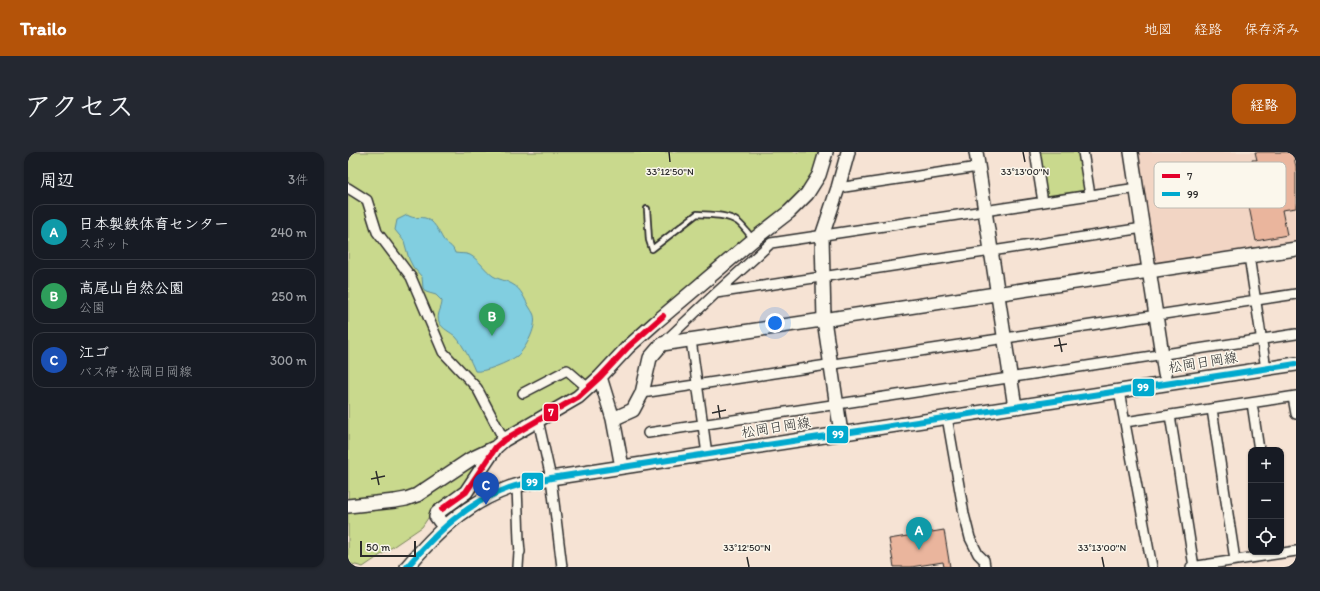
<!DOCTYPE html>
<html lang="ja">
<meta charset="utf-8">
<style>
body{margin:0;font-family:Itim,"Klee One",sans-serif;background:#242831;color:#f1f3f6}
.controls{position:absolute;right:12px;bottom:12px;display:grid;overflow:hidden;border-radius:8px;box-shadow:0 1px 3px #0004}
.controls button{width:36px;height:36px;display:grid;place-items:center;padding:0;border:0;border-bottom:1px solid #363941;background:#171b24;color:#f1f3f6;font:20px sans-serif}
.scale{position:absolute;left:12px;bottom:10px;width:56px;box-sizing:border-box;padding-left:4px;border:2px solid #2b2b2b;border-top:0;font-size:11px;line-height:14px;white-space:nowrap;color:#2b2b2b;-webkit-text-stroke:3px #fbf7ec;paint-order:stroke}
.you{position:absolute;left:427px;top:171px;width:14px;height:14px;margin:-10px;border:3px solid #fff;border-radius:50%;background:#1a73e8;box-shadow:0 0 0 6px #1a73e833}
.badge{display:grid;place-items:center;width:26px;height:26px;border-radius:50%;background:#b45309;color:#fff;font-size:13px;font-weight:700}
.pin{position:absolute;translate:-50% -33px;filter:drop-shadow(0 1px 2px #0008)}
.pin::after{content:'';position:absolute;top:21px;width:14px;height:12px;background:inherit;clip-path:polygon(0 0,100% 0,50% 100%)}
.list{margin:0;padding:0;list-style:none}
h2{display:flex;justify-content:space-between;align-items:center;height:52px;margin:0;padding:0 16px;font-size:17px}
h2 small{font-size:13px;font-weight:400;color:#9ea1a6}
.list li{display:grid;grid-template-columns:26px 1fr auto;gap:12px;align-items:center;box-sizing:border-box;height:56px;margin:0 8px 8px;padding:0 8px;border:1px solid #363941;border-radius:12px}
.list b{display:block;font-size:15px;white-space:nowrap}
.list p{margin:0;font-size:13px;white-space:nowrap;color:#9ea1a6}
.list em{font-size:13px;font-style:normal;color:#9ea1a6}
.icon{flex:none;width:22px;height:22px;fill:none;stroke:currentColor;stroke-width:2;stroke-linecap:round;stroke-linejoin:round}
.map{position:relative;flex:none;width:948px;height:415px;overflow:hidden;border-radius:12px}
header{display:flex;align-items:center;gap:24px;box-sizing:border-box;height:56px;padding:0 20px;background:#b45309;color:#fff}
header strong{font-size:19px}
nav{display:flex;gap:22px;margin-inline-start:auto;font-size:14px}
.intro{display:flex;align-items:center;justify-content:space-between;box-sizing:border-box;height:96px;padding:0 24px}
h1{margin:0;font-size:28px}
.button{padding:10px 18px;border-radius:12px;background:#b45309;color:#fff;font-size:14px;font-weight:700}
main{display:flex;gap:24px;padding:0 24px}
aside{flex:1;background:#171b24;border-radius:12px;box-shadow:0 1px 3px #0004}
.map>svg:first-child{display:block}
</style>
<header>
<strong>Trailo</strong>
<nav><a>地図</a><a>経路</a><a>保存済み</a></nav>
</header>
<div class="intro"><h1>アクセス</h1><a class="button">経路</a></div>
<main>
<aside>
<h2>周辺<small>3件</small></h2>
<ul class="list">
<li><span class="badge" style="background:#0f9aa8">A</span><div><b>日本製鉄体育センター</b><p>スポット</p></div><em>240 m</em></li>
<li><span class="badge" style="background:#2e9e5b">B</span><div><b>高尾山自然公園</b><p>公園</p></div><em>250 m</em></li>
<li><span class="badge" style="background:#1a4fb4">C</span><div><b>江ゴ</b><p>バス停 · 松岡日岡線</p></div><em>300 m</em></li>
</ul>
</aside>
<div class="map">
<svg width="948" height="415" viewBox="0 0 948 415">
<rect width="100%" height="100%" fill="#f6e3d4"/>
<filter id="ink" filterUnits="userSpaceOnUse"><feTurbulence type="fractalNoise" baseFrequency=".025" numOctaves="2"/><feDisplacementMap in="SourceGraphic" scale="8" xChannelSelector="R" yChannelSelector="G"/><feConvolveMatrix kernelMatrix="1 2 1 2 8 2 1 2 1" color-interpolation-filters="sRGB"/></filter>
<g filter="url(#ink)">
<path fill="#f2d5c4" d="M 788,0 L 948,0 L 948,92 L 809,113 L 804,109 Z"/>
<path fill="#c9d98d" stroke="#7a825c" d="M 0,0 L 473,0 L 466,23 L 441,56 L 323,148 L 233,236 L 160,280 L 114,338 L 88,354 L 74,375 L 15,415 L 0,411 Z
M 689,0 L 732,0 L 738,38 L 736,41 L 700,47 L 697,44 Z"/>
<path fill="#81cee0" stroke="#5f8d98" d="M 59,63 C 68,68 69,64 77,66 C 86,68 91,80 95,87 C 100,94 104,92 107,101 C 112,102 118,101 122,103 C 131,108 137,118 145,124 C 151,128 158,128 164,132 C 174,137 176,147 182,156 C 183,158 184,159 185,161 C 191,172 178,197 169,204 C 161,210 135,221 127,219 C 123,209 115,193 108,185 C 103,180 94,177 91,170 C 88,162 94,157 94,149 L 88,143 L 78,140 L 75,136 L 74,125 L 65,115 L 61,107 L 56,89 L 47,78 L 49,68 Z"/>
<path fill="#eab59d" stroke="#2b2b2b" d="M 907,0 L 945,0 L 948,15 L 948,56 L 934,58 L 939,83 L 908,89 L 900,50 L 902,50 L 901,45 L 914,43 L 913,38 L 915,38 L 911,15 L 906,16 L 904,8 L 909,8 Z
M 596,378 L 602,415 L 596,415 L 595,410 L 563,415 L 546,415 L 541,387 Z"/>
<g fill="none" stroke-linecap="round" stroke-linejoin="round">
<g stroke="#2b2b2b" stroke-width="8">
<path id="lane" d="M 299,57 L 301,88 L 304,97 L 349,62 C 362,63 379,62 390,70 C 395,74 400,81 405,87"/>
</g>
<g stroke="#2b2b2b" stroke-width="12">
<path id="street" d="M 687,0 L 695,50
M 735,0 L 742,43
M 0,36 L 19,48 L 29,80 L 63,125 L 95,200 L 129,236 L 156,288
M 490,36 L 630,15
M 901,104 L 918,217
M 368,141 L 795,76
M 343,188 L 359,302
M 314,192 L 368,141 L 423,91 L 789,36
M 771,239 L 804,415
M 175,241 L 219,218 L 240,236
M 294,241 L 948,142
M 945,245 L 948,262
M 904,251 L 911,298
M 864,257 L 887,408
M 822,263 L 846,415
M 599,265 L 616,362 L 622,386 L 630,402 L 636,408 L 637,415
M 190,268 L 203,326 L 214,415
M 777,270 L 948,244
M 300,281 L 948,182
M 169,334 L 171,389 L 172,400 L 171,400 L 170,415
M 843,415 L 948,399"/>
</g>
<g stroke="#2b2b2b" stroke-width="16">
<path id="secondary" d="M 628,0 L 667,255
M 783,0 L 817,222
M 252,225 L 265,267 L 274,315
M 265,267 L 285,258 L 294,241 L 302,206 L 314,192 L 948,97
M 493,281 L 476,168 L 474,84 L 490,36 L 500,0
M 0,354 L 47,349 L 58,347 L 69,343 L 123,307 L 146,296
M 96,375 L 88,364 L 89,361 L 118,340 L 148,295 L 156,288 L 230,245 L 252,225 L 280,195 L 307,171 L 405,88 L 441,60 L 459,42 L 471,23 L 478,0
M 59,415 C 88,381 118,351 161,336 C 175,331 189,329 203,326 L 948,212"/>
</g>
<use href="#lane" stroke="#fbf7ec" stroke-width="4.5"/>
<use href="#street" stroke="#fbf7ec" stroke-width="9"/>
<use href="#secondary" stroke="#fbf7ec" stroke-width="13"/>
<g stroke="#fbf7ec" stroke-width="9">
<path id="bus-1" d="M 94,357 L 118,340 L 148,295 L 156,288 L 230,245 L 252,225 L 280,195 L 315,164"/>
</g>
<g stroke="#fbf7ec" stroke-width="9">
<path id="bus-2" d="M 59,415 C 88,381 118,351 161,336 C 175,331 189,329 203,326 L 948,212"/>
</g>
<use href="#bus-1" stroke="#e4002b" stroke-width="6"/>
<use href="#bus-2" stroke="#00a9ce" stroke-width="6"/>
</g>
</g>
<path fill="none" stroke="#2b2b2b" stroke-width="1.5" d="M 321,0 L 322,10M 675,0 L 677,10M 711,186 L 714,200M 706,194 L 719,192M 370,253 L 372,266M 364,261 L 378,258M 28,319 L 31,333M 23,327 L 37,324M 399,405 L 401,415M 754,405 L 756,415"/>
<g text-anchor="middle" stroke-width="3" stroke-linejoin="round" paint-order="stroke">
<g font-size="14" fill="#2b2b2b" stroke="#fbf7ec">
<text transform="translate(855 210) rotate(-9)" y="5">松岡日岡線</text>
<text transform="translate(428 275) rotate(-9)" y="5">松岡日岡線</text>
</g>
</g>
<rect x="806" y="10" width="132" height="46" rx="6" fill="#fbf7ec" stroke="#bdbab2" stroke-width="1"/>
<rect x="814" y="22" width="18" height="4" fill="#e4002b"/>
<rect x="814" y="40" width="18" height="4" fill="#00a9ce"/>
<g font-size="11" fill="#2b2b2b">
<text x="839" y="28">7</text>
<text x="839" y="46">99</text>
</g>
<g font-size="10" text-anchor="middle" fill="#2b2b2b" stroke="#fbf7ec" stroke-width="3" stroke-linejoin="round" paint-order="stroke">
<text x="322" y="23">33°12'50"N</text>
<text x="677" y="23">33°13'00"N</text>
<text x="399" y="399">33°12'50"N</text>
<text x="754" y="399">33°13'00"N</text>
</g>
<g stroke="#fbf7ec" stroke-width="1.5">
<rect x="784" y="226" width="23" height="19" rx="4" fill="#00a9ce"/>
<rect x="195" y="251" width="16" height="19" rx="4" fill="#e4002b"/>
<rect x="478" y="273" width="23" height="19" rx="4" fill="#00a9ce"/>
<rect x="173" y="320" width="23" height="19" rx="4" fill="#00a9ce"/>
</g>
<g font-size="11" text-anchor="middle" font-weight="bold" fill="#fff">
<text x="795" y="239">99</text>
<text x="203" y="264">7</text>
<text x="490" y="286">99</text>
<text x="184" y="334">99</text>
</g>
</svg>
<div class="controls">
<button>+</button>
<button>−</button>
<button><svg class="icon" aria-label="locate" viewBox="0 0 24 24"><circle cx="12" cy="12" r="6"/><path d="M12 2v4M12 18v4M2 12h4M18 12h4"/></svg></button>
</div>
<div class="scale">50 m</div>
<div class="you"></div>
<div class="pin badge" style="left:571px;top:398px;background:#0f9aa8">A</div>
<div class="pin badge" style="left:144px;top:184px;background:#2e9e5b">B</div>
<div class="pin badge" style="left:138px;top:353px;background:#1a4fb4">C</div>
</div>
</main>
